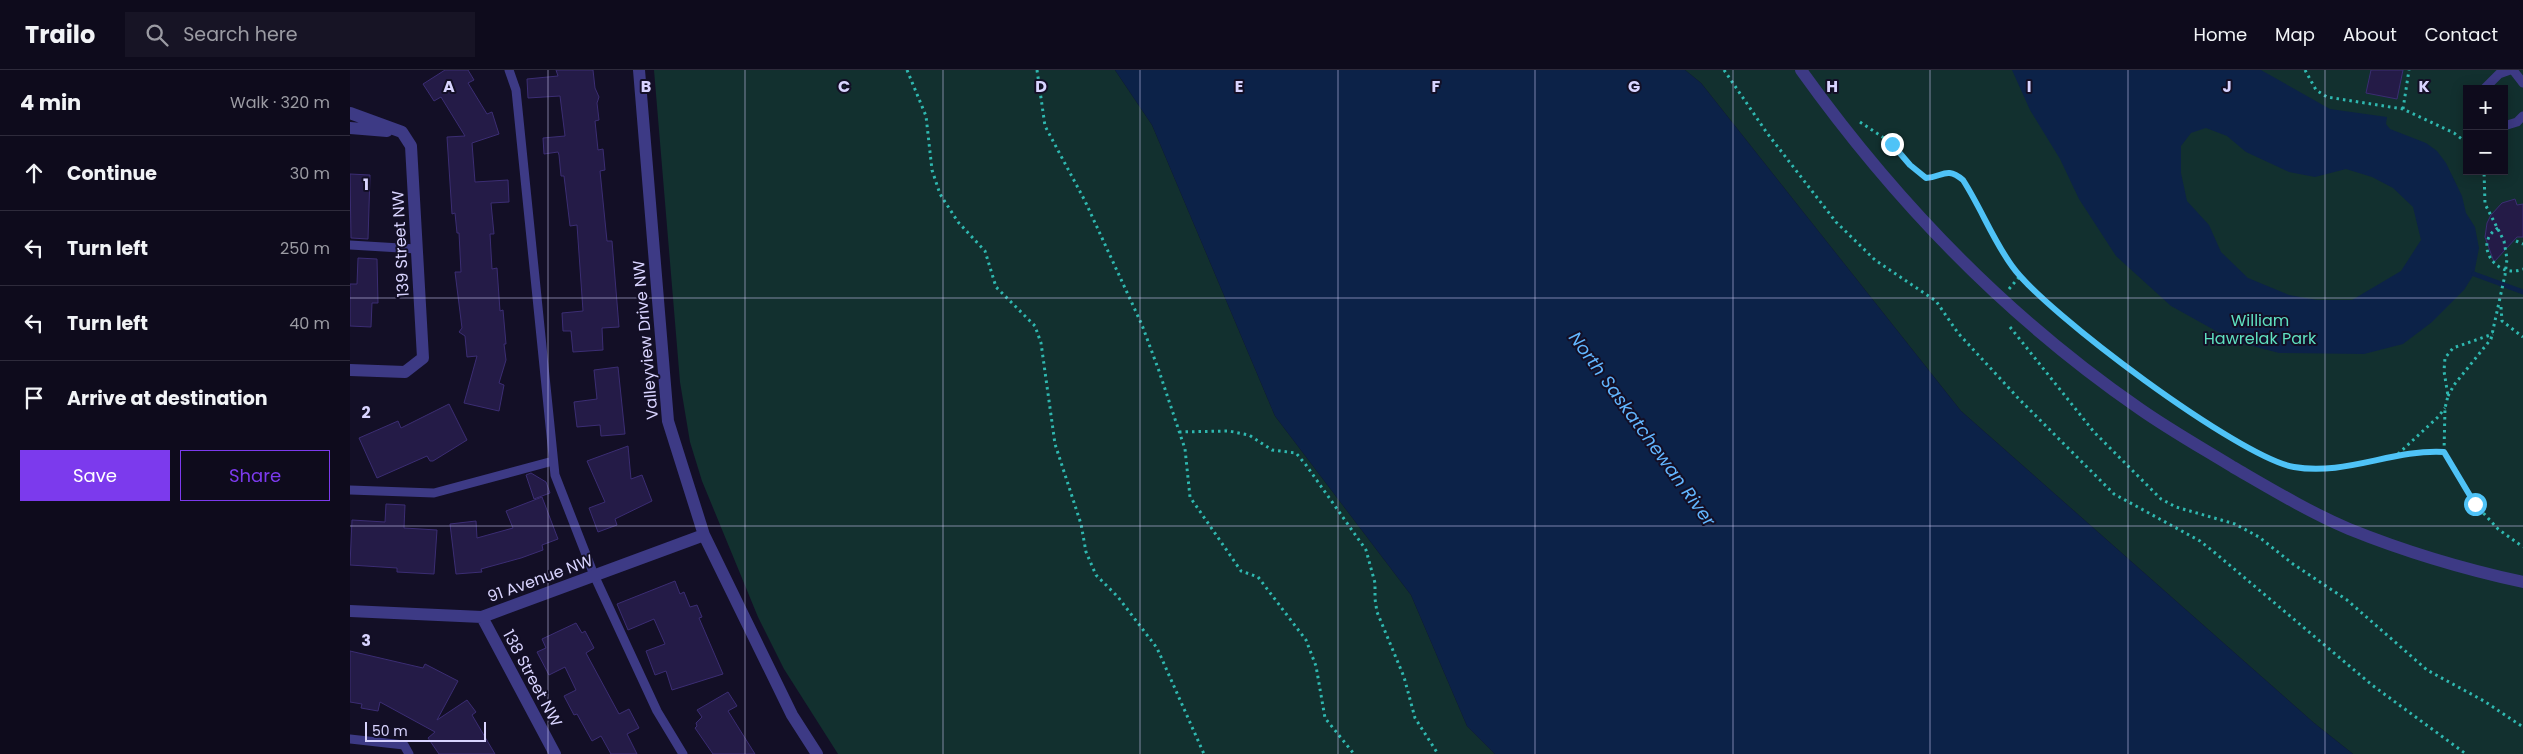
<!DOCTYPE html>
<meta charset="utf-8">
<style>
body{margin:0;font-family:Poppins,sans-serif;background:#171425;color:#f1f3f6}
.controls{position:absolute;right:15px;top:15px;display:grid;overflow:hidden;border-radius:0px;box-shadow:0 2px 12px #0003}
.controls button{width:45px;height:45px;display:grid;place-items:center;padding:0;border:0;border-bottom:1px solid #2e2b3b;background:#0e0b1c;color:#f1f3f6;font:25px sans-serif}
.scale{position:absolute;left:15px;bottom:12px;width:121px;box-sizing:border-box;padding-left:5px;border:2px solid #d9d4ff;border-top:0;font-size:14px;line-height:18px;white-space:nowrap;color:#d9d4ff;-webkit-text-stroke:4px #130f26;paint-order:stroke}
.stop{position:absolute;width:15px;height:15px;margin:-11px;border:4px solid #4fc3f7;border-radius:50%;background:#fff}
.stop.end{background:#4fc3f7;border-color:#fff;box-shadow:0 1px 5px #0008}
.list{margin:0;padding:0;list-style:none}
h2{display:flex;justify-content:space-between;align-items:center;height:65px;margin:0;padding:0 20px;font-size:21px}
h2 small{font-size:16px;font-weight:400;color:#9b9ba3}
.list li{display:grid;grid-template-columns:32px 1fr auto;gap:15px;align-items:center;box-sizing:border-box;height:75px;padding:0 20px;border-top:1px solid #2e2b3b}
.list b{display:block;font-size:19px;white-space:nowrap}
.list em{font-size:16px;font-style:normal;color:#9b9ba3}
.actions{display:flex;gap:10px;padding:15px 20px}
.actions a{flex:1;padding:11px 0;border:1px solid #7c3aed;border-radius:0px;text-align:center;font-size:18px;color:#7c3aed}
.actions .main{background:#7c3aed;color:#fff}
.icon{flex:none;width:28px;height:28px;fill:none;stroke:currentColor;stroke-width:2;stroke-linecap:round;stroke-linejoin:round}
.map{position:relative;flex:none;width:2173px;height:684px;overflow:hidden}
header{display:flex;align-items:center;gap:30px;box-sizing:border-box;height:70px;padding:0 25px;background:#0e0b1c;border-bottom:1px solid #2e2b3b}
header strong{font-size:24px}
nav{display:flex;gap:28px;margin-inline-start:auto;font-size:18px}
.search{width:350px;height:45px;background:#171425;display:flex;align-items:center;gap:12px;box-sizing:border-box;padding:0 18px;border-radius:0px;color:#9b9ba3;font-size:19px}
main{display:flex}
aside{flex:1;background:#0e0b1c}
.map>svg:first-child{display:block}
</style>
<header>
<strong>Trailo</strong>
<div class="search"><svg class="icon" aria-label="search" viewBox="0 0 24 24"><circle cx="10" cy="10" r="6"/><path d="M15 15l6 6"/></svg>Search here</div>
<nav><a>Home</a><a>Map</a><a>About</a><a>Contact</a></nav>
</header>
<main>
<aside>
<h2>4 min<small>Walk · 320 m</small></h2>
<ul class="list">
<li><svg class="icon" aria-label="ahead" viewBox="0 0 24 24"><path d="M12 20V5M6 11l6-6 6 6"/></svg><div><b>Continue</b></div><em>30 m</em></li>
<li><svg class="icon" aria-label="left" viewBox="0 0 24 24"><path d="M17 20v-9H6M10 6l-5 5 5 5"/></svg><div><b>Turn left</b></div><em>250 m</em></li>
<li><svg class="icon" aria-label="left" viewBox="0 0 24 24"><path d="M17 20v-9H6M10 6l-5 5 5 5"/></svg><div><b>Turn left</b></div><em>40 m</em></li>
<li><svg class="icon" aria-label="arrive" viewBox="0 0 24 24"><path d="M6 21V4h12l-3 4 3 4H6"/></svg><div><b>Arrive at destination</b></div></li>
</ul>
<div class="actions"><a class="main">Save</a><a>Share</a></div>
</aside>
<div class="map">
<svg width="2173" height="684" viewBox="0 0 2173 684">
<rect width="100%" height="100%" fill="#130f26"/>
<path fill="#12302f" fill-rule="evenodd" d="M 304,0 L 765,0 L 802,55 L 925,346 L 1061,525 L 1117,656 L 1145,684 L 488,684 L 434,599 L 408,547 L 352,411 L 340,372 L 330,312 Z
M 1335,0 L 2173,0 L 2173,684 L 2003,684 L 1964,653 L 1611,341 L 1351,13 ZM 2117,19 L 2154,19 L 2154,101 L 2117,101 Z"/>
<path fill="#0c2248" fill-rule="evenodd" d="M 765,0 L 1335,0 L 1351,13 L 1611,341 L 1964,653 L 2003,684 L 1145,684 L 1117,656 L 1061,525 L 925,346 L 802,55 Z
M 1662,0 L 1911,0 L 1980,39 L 2037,47 L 2036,54 L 2040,59 L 2076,73 L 2087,81 L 2096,93 L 2112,126 L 2116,143 L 2125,157 L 2129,178 L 2124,204 L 2114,220 L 2082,252 L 2053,274 L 2014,284 L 1929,283 L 1884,271 L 1821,236 L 1766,186 L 1729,129 L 1710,89 L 1680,40 ZM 1856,58 L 1877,66 L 1896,82 L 1939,102 L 1965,107 L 1996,99 L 2022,107 L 2043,118 L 2063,137 L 2071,170 L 2051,201 L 2002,230 L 1967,230 L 1939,225 L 1898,208 L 1871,182 L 1859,155 L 1837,131 L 1831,103 L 1831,76 L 1841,63 Z"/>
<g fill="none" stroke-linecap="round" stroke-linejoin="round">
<path stroke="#0c2248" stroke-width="5" d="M 2124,204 L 2173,222"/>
</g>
<path fill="#241b47" stroke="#3b2d73" d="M 95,0 L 118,0 L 124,10 L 118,13 L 137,44 L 142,42 L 149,64 L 122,73 L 125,112 L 158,110 L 159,132 L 141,133 L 144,164 L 140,164 L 142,199 L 147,198 L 150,241 L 153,240 L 156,274 L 154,274 L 156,290 L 149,313 L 154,315 L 149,341 L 114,333 L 127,286 L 117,287 L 115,266 L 109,262 L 112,258 L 105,202 L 111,202 L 109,163 L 107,163 L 105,143 L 102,144 L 97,67 L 115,66 L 91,27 L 84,31 L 73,14 Z
M 206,0 L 243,0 L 245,18 L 249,27 L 247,33 L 249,50 L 245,51 L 248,80 L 253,79 L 255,100 L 250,101 L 257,171 L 262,171 L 269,257 L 252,258 L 253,280 L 223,282 L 221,261 L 213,261 L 212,243 L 233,241 L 227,155 L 220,156 L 214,106 L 211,106 L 209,85 L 208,82 L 194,84 L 193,68 L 215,66 L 210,26 L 178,28 L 177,9 L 208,6 Z
M 2021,0 L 2053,0 L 2047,29 L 2016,23 Z
M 0,104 L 20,105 L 18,169 L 1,168 Z
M 2165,129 L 2167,135 L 2173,134 L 2173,167 L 2167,167 L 2144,192 L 2135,167 L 2137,153 L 2141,145 L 2152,133 Z
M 8,188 L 27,189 L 28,233 L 22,233 L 21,257 L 0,256 L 0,214 L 7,214 Z
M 268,297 L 275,364 L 251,366 L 250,355 L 227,357 L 224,332 L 247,329 L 244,300 Z
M 99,334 L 117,370 L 83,391 L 80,391 L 77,386 L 27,408 L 9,368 L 48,351 L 51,358 Z
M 278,376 L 281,409 L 292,405 L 302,431 L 265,449 L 267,455 L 248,462 L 239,438 L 255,432 L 237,391 Z
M 181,403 L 196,412 L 200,423 L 184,429 L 176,405 Z
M 192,427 L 208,469 L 192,475 L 193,480 L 171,488 L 131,499 L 132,502 L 106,504 L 100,454 L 126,451 L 127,468 L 163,458 L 156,441 Z
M 36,434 L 55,435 L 54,458 L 87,460 L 84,504 L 47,502 L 47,498 L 0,495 L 2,450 L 35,452 Z
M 325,511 L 330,524 L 334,522 L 340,537 L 347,535 L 352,547 L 349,548 L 373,604 L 322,620 L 316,601 L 305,605 L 296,581 L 315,574 L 304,549 L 278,560 L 267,534 Z
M 226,553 L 232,563 L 235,561 L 244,578 L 236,583 L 269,644 L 279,639 L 289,658 L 277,664 L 287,684 L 261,684 L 251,666 L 242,671 L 227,644 L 224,645 L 214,626 L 226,620 L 215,597 L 199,605 L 187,582 L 196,578 L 192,569 Z
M 0,581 L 73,598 L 75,594 L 108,611 L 87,650 L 117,630 L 126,642 L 122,645 L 145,684 L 89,684 L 78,668 L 85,662 L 30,632 L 28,641 L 11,638 L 12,634 L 0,632 Z
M 378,622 L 387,636 L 378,641 L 405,684 L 363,684 L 345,658 L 347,656 L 346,653 L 352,647 L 347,640 Z"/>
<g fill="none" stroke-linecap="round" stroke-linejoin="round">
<path stroke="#2fb8b0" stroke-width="3" stroke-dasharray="2.5 4" stroke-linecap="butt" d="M 557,0 L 576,46 L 582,100 L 590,124 L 608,152 L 635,181 L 646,217 L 685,256 L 691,273 L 705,374 L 731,454 L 736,482 L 746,505 L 768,527 L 807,578 L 854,684
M 687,0 L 695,56 L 735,131 L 792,255 L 809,301 L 835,379 L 840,427 L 891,501 L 908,507 L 956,570 L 966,596 L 975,648 L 1004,684
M 1374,0 L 1417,63 L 1486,152 L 1525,190 L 1586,231 L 1608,263 L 1669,329 L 1764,424 L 1850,471 L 1864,482 L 2022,615 L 2116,684
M 1955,0 L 1966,20 L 1977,27 L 2053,39 L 2104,63 L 2117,73
M 2053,39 L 2059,0
M 1510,52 L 1543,74 L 1560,95 L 1576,108 C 1593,107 1596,96 1613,110 C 1631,138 1642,170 1662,196 C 1694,242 1891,388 1944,397 C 1995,406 2044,379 2094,382 L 2125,434 L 2148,459 L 2173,477
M 2148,158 C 2122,173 2146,210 2173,199
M 2166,171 L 2173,174
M 1659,219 L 1670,206
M 2151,237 L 2152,251 L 2173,267
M 1660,257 L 1744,362 L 1811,429 L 1826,437 L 1885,454 L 1909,467 L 1943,494 L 1997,530 L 2077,600 L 2134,631 L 2173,657
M 2098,326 L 2104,315 L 2141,269 L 2155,205 L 2157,189 L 2154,171 L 2135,134 L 2134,101
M 829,362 L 879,361 L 899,365 L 922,380 L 946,383 L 956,395 L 1016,480 L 1025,513 L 1025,529 L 1027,542 L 1054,607 L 1065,648 L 1088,684
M 2094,382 L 2095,338 L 2098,326 L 2094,301 L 2095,288 L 2103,278 L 2143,264
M 2048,384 L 2088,347 L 2095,338"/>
<path stroke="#3d3a85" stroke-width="9" d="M 159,0 L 166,20 L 205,405 L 244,505 L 307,641 L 333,684
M 2163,0 L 2173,13
M 2134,19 L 2149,4 L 2160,0
M 2154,56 L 2167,52 L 2173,46
M 0,175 L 67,179
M 0,420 L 84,423 L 203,391
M 0,669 L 54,675 L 59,684"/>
<path stroke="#3d3a85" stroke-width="12" d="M 289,0 L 318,351 L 354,465 L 442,645 L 467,684
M 1451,0 C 1544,130 1658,248 1790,339 C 1820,360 1852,378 1883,397 C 1921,419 1959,442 1999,459 C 2056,482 2113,499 2173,512
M 0,43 L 52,62
M 0,58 L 37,61
M 0,300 L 55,302 L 73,288 L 61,76 L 52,62
M 0,541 L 132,547 L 354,465
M 132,547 L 205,684"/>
</g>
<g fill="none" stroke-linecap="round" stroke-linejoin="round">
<path stroke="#4fc3f7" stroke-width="6" d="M 1542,74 L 1560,95 L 1576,108 C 1593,107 1596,96 1613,110 C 1631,138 1643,170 1662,196 C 1694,242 1890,388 1944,397 C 1995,406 2043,379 2094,382 L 2125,434"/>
</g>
<path fill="none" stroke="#d9d4ff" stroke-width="1" stroke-opacity="0.55" d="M 198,0 L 198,684M 395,0 L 395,684M 593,0 L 593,684M 790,0 L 790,684M 988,0 L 988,684M 1185,0 L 1185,684M 1383,0 L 1383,684M 1580,0 L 1580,684M 1778,0 L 1778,684M 1975,0 L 1975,684M 0,228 L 2173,228M 0,456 L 2173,456"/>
<g text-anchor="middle" stroke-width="4" stroke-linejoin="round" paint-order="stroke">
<g font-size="16" fill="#d9d4ff" stroke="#130f26">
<text transform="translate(50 174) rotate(-93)" y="6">139 Street NW</text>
<text transform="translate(295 270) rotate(-95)" y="6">Valleyview Drive NW</text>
<text transform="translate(190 508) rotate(-20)" y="6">91 Avenue NW</text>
<text transform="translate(183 608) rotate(62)" y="6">138 Street NW</text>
</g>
<g font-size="16" fill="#5fe0c0" stroke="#130f26">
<text x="1910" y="256">William<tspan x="1910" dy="18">Hawrelak Park</tspan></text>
</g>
<g font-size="18" font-style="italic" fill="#62b6ff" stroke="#130f26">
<text transform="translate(1292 359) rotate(54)" y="6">North Saskatchewan River</text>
</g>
</g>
<g font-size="16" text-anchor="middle" font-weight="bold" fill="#d9d4ff" stroke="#130f26" stroke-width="4" stroke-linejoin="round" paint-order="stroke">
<text x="99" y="22">A</text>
<text x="296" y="22">B</text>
<text x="494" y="22">C</text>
<text x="691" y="22">D</text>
<text x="889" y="22">E</text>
<text x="1086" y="22">F</text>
<text x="1284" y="22">G</text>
<text x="1482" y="22">H</text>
<text x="1679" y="22">I</text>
<text x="1877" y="22">J</text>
<text x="2074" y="22">K</text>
<text x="16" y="120">1</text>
<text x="16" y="348">2</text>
<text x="16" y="576">3</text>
</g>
</svg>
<div class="controls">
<button>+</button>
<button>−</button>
</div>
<div class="scale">50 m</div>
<div class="stop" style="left:2125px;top:434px"></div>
<div class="stop end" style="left:1542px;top:74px"></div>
</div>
</main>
